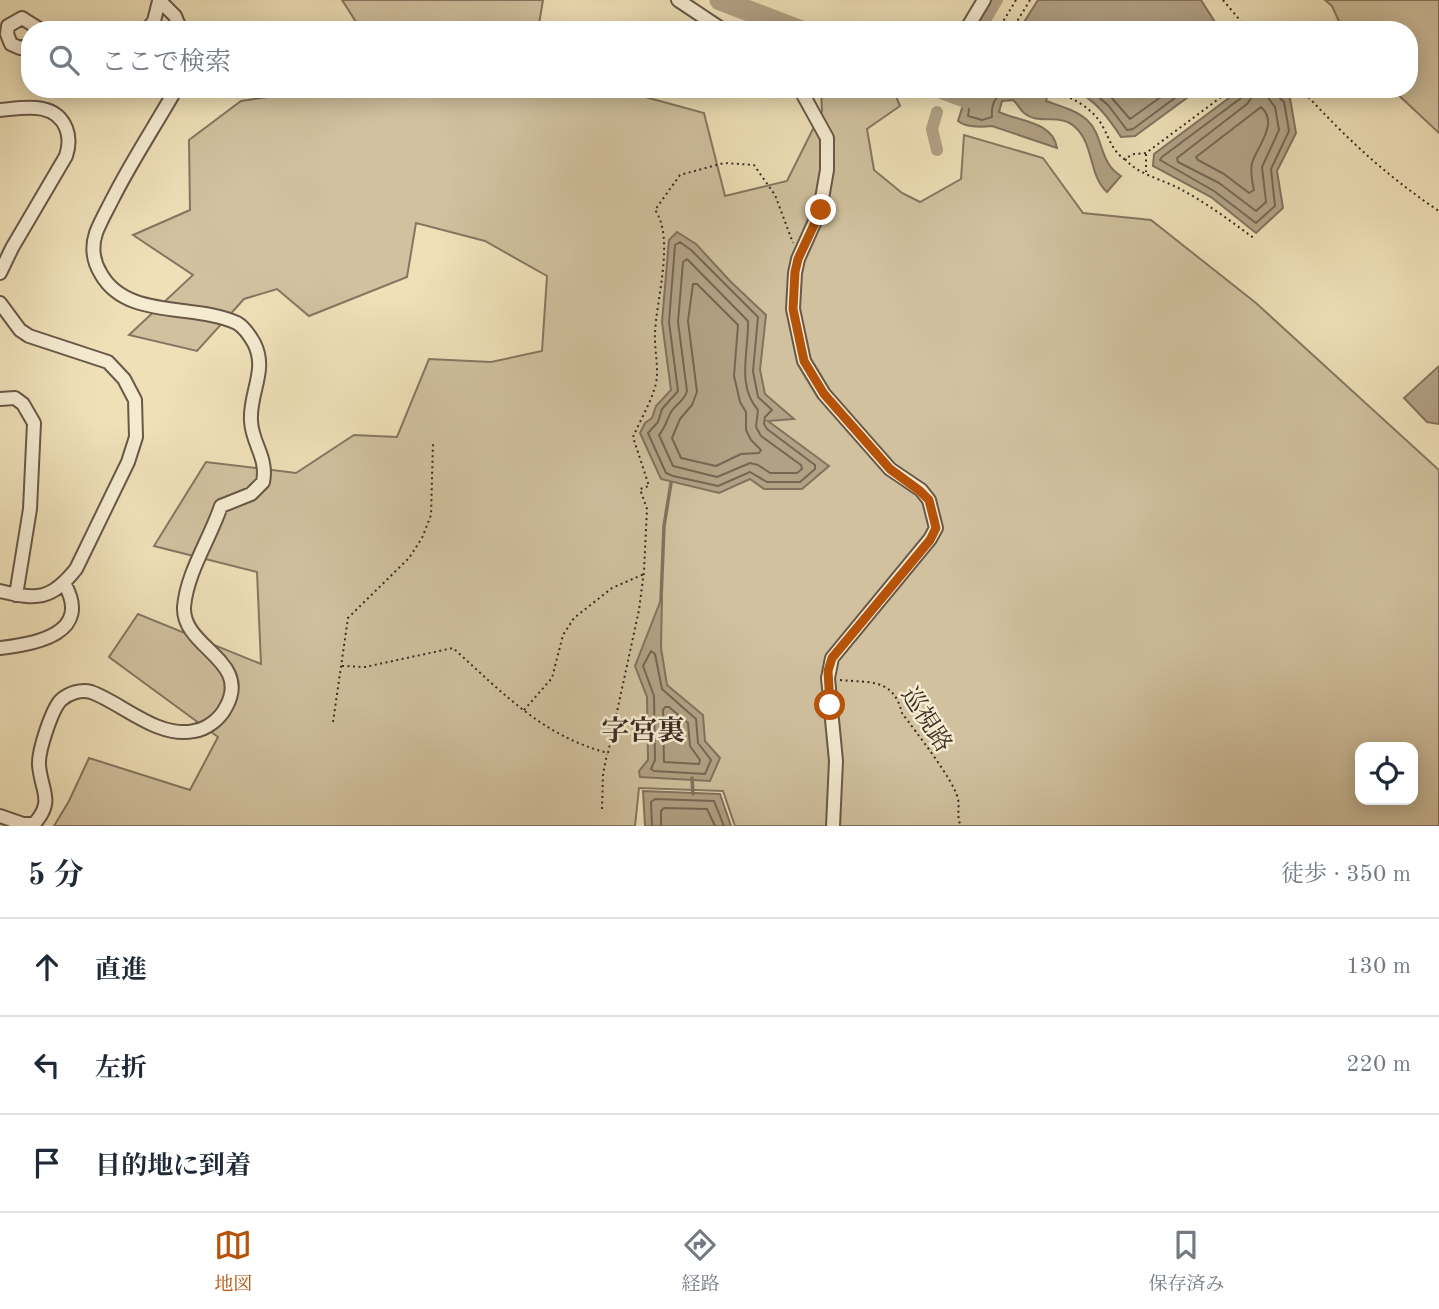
<!DOCTYPE html>
<html lang="ja">
<meta charset="utf-8">
<style>
body{margin:0;font-family:"Old Standard TT","Noto Serif JP",serif;background:#f6f6f7;color:#1f2937}
.controls{position:absolute;right:21px;bottom:21px;display:grid;overflow:hidden;border-radius:14px;box-shadow:0 4px 18px #0003}
.controls button{width:63px;height:63px;display:grid;place-items:center;padding:0;border:0;border-bottom:2px solid #e0e1e3;background:#fff;color:#1f2937;font:35px sans-serif}
.stop{position:absolute;width:21px;height:21px;margin:-16px;border:5px solid #b45309;border-radius:50%;background:#fff}
.stop.end{background:#b45309;border-color:#fff;box-shadow:0 2px 7px #0008}
.list{margin:0;padding:0;list-style:none}
h2{display:flex;justify-content:space-between;align-items:center;height:91px;margin:0;padding:0 28px;font-size:30px}
h2 small{font-size:23px;font-weight:400;color:#747a83}
.list li{display:grid;grid-template-columns:46px 1fr auto;gap:21px;align-items:center;box-sizing:border-box;height:98px;padding:0 28px;border-top:2px solid #e0e1e3}
.list b{display:block;font-size:26px;white-space:nowrap}
.list em{font-size:23px;font-style:normal;color:#747a83}
.icon{flex:none;width:38px;height:38px;fill:none;stroke:currentColor;stroke-width:2;stroke-linecap:round;stroke-linejoin:round}
.map{position:relative;flex:none;width:1439px;height:826px;overflow:hidden}
.search{position:absolute;background:#fff;box-shadow:0 4px 18px #0003;left:21px;right:21px;top:21px;height:77px;display:flex;align-items:center;gap:18px;box-sizing:border-box;padding:0 24px;border-radius:28px;color:#747a83;font-size:26px}
.sheet{height:385px;background:#fff}
nav{display:flex;justify-content:space-around;align-items:center;box-sizing:border-box;height:98px;border-top:2px solid #e0e1e3;background:#fff;font-size:19px;color:#747a83}
nav a{display:grid;justify-items:center;gap:4px}
nav .on{color:#b45309}
.map>svg:first-child{display:block}
</style>
<div class="map">
<svg width="1439" height="826" viewBox="0 0 1439 826">
<rect width="100%" height="100%" fill="#efe0b8"/>
<filter id="stains"><feTurbulence type="fractalNoise" baseFrequency=".00286" numOctaves="4"/><feColorMatrix values="0 0 0 0 .2 0 0 0 0 .09 0 0 0 0 .02 0 0 0 .5 -.17"/></filter>
<radialGradient id="worn" r=".72"><stop offset=".6" stop-color="#630" stop-opacity="0"/><stop offset="1" stop-color="#630" stop-opacity=".3"/></radialGradient>
<path fill="#d1c19f" stroke="#867661" stroke-width="2" fill-rule="evenodd" d="M 342,0 L 543,0 L 538,30 L 357,30 L 358,25 Z
M 1325,0 L 1439,0 L 1439,133 L 1392,89 L 1409,89 L 1409,30 L 1343,30 L 1332,6 Z
M 322,89 L 616,89 L 704,113 L 725,196 L 787,181 L 822,111 L 821,89 L 893,89 L 900,106 L 867,129 L 874,170 L 902,193 L 920,202 L 961,179 L 964,135 L 1043,158 L 1083,213 L 1151,220 L 1256,303 L 1439,470 L 1439,826 L 735,826 L 723,791 L 639,788 L 635,826 L 54,826 L 69,801 L 89,758 L 190,790 L 218,737 L 109,657 L 138,614 L 261,664 L 257,572 L 154,546 L 206,462 L 296,473 L 354,435 L 397,437 L 429,359 L 491,362 L 542,351 L 547,276 L 485,241 L 416,223 L 407,277 L 309,316 L 277,289 L 244,299 L 197,351 L 129,335 L 193,275 L 133,235 L 190,210 L 189,140 L 241,101 ZM 1360,747 L 1413,747 L 1413,800 L 1360,800 Z"/>
<path fill="#b2a285" stroke="#83725e" stroke-width="2" d="M 1038,0 L 1201,0 L 1220,30 L 1019,30 Z
M 966,89 L 1016,89 L 1037,96 L 1041,90 L 1048,93 L 1046,101 C 1060,106 1076,110 1087,120 C 1104,135 1098,162 1121,176 L 1107,192 C 1089,176 1094,145 1076,128 C 1060,112 1040,126 1024,113 C 1020,110 1018,104 1013,100 L 1002,101 L 999,112 C 1017,121 1053,121 1057,148 L 992,126 C 982,127 966,128 958,121 L 964,102 L 961,100 Z
M 1074,89 L 1199,89 L 1135,136 L 1121,137 C 1108,117 1096,101 1074,89 Z
M 1241,89 L 1281,89 L 1290,98 L 1296,133 L 1277,171 L 1283,208 L 1256,233 L 1211,197 L 1153,166 L 1154,154 Z
M 677,232 L 696,244 L 730,281 L 766,315 L 760,370 L 765,394 L 794,419 L 768,421 L 829,466 L 802,489 L 764,489 L 750,479 L 719,493 L 661,479 L 640,433 L 645,423 L 652,418 L 656,406 L 671,390 L 662,322 L 669,240 Z
M 1439,366 L 1439,424 L 1427,422 L 1404,398 Z
M 662,597 L 661,648 L 667,685 L 703,715 L 705,741 L 720,758 L 710,781 L 640,777 L 639,771 L 648,760 L 647,697 L 635,666 Z
M 643,791 L 720,794 L 731,826 L 645,826 Z"/>
<g fill="none" stroke-linecap="round" stroke-linejoin="round">
<path stroke="#776654" stroke-width="2" d="M 972,89 L 968,116 L 982,120 L 992,117 C 991,102 996,92 1013,93 L 1015,89
M 1089,89 L 1108,105 L 1127,130 L 1133,129 L 1187,89
M 1104,89 L 1130,119 L 1172,89
M 1244,89 L 1241,98 L 1162,157 L 1160,160 L 1214,191 L 1256,223 L 1275,206 L 1271,169 L 1289,131 L 1284,102 L 1277,95 L 1277,89
M 1253,89 L 1252,97 L 1247,104 L 1177,158 L 1178,162 L 1219,183 L 1256,211 L 1266,202 L 1262,167 L 1279,130 L 1275,107 L 1269,99 L 1268,89
M 1261,107 C 1279,123 1258,145 1252,163 C 1250,171 1252,181 1254,190 L 1249,193 L 1224,174 L 1198,160 L 1196,157 Z
M 680,242 L 691,250 L 758,317 L 753,371 L 758,397 L 772,410 L 765,417 L 764,424 L 767,429 L 815,465 L 815,469 L 800,482 L 767,482 L 750,472 L 718,486 L 673,476 L 666,473 L 648,433 L 658,422 L 662,409 L 678,391 L 669,322 L 675,245 Z
M 687,259 L 748,321 C 749,351 736,385 758,410 L 756,427 L 761,436 L 801,465 L 802,469 L 797,473 L 770,473 L 758,465 L 750,463 L 717,477 L 673,466 L 659,435 C 665,428 666,422 670,414 C 674,405 684,402 687,391 L 678,322 L 683,262 Z
M 693,284 L 697,284 L 738,325 L 734,376 L 740,402 L 746,412 L 746,430 L 751,440 L 761,450 L 759,453 L 741,454 L 716,466 L 681,458 L 672,438 L 680,419 L 692,405 L 697,392 L 688,321 Z
M 651,651 L 655,654 L 662,689 L 696,719 L 698,743 L 711,760 L 705,774 L 654,771 L 651,769 L 655,760 L 654,696 L 643,666 Z
M 665,707 L 669,707 L 688,723 L 690,746 L 700,760 L 699,764 L 664,762 L 663,710 Z
M 652,826 L 651,802 L 655,799 L 714,801 L 724,826
M 661,826 L 661,811 L 664,808 L 707,809 L 715,826"/>
<path stroke="#83725e" stroke-width="3.5" d="M 661,600 L 664,526 L 671,483
M 692,778 L 693,794"/>
<path stroke="#b2a285" stroke-width="12" d="M 979,30 L 997,0
M 937,150 L 932,129 L 937,112"/>
<path stroke="#b2a285" stroke-width="21" d="M 720,0 L 799,30
M 943,89 L 967,98 L 984,89"/>
<g stroke="#695848" stroke-width="16">
<path id="minor" d="M 159,0 L 175,16 L 181,30
M 678,0 L 723,30
M 147,30 L 154,21 L 159,1
M 966,30 L 984,0
M 30,45 L 20,48 L 11,44 L 7,34 L 8,26 L 22,18 L 41,30
M 800,89 L 827,138 L 827,170 L 820,210 L 798,259 L 795,273 L 793,309 L 804,361 L 824,394 L 890,469 L 921,490 L 929,500 L 936,528 L 930,539 L 832,658 L 828,678 L 836,761 L 833,826
M 0,110 C 24,108 55,101 66,128 C 70,138 69,147 66,156 L 12,248 L 0,273
M 0,303 L 20,330 L 29,336 L 108,362 L 124,379 L 135,400 L 136,437 L 128,462 L 76,569 C 51,600 38,600 0,591
M 0,399 L 15,398 L 23,404 L 34,423 L 30,509 L 16,595
M 0,648 C 37,644 93,633 64,583
M 0,816 L 23,824 L 34,824 C 55,801 41,791 39,765 C 38,751 52,709 61,700 C 69,693 81,689 91,692 C 122,703 158,739 194,731 C 207,729 220,719 226,707 C 252,660 182,648 184,607 C 187,572 210,539 221,506 L 251,494 L 263,482 C 268,457 252,444 251,421 C 249,393 268,370 254,343 C 250,336 244,327 237,323 C 195,303 127,320 101,274 C 93,261 91,248 96,233 C 100,222 107,210 112,200 C 131,162 155,126 176,89"/>
</g>
<path stroke="#3c2b23" stroke-width="2" stroke-dasharray="2 3.5" stroke-linecap="butt" d="M 1223,0 L 1248,30
M 998,30 L 1016,0
M 1012,30 L 1030,0
M 1050,89 C 1070,97 1093,107 1103,127 C 1110,140 1112,150 1124,159 L 1134,154 L 1146,153 L 1232,89
M 1301,89 C 1345,137 1385,175 1439,211
M 1146,154 L 1146,172
M 1125,159 C 1138,175 1165,180 1182,190 C 1208,204 1232,222 1255,239
M 342,666 L 365,667 L 453,648 C 502,692 542,736 608,753 L 639,610 L 644,571 L 647,509 L 640,489 L 649,486 L 633,437 C 640,421 650,404 655,387 C 660,371 654,350 655,333 C 656,301 675,238 655,210 L 680,175 L 724,163 L 754,165 L 775,195 L 793,243
M 840,680 C 871,683 893,678 902,713 C 915,731 954,780 958,799 C 960,808 956,816 961,826
M 524,710 L 552,678 L 563,635 L 574,618 L 612,588 L 644,574
M 333,722 L 348,618 L 409,558 L 422,538 L 431,515 L 433,443
M 602,809 L 603,774 L 607,754"/>
<use href="#minor" stroke="#f5ebd1" stroke-width="12"/>
</g>
<g fill="none" stroke-linecap="round" stroke-linejoin="round">
<path stroke="#b45309" stroke-width="9" d="M 821,210 L 798,259 L 795,272 L 793,309 L 804,361 L 824,394 L 890,469 L 920,491 L 929,500 L 936,528 L 930,540 L 832,658 L 828,671 L 830,705"/>
</g>
<g text-anchor="middle" stroke-width="5" stroke-linejoin="round" paint-order="stroke">
<g font-size="24" fill="#3c2b23" stroke="#f5ebd1">
<text transform="translate(927 719) rotate(57)" y="8">巡視路</text>
</g>
<g font-size="28" font-weight="bold" fill="#3c2b23" stroke="#f5ebd1">
<text x="643" y="740">字宮裏</text>
</g>
</g>
<rect width="100%" height="100%" filter="url(#stains)"/>
<rect width="100%" height="100%" fill="url(#worn)"/>
</svg>
<div class="controls">
<button><svg class="icon" aria-label="locate" viewBox="0 0 24 24"><circle cx="12" cy="12" r="6"/><path d="M12 2v4M12 18v4M2 12h4M18 12h4"/></svg></button>
</div>
<div class="stop" style="left:830px;top:705px"></div>
<div class="stop end" style="left:821px;top:210px"></div>
<div class="search"><svg class="icon" aria-label="search" viewBox="0 0 24 24"><circle cx="10" cy="10" r="6"/><path d="M15 15l6 6"/></svg>ここで検索</div>
</div>
<section class="sheet">
<h2>5 分<small>徒歩 · 350 m</small></h2>
<ul class="list">
<li><svg class="icon" aria-label="ahead" viewBox="0 0 24 24"><path d="M12 20V5M6 11l6-6 6 6"/></svg><div><b>直進</b></div><em>130 m</em></li>
<li><svg class="icon" aria-label="left" viewBox="0 0 24 24"><path d="M17 20v-9H6M10 6l-5 5 5 5"/></svg><div><b>左折</b></div><em>220 m</em></li>
<li><svg class="icon" aria-label="arrive" viewBox="0 0 24 24"><path d="M6 21V4h12l-3 4 3 4H6"/></svg><div><b>目的地に到着</b></div></li>
</ul>
</section>
<nav>
<a class="on"><svg class="icon" aria-label="map" viewBox="0 0 24 24"><path d="M3 6l6-2 6 2 6-2v14l-6 2-6-2-6 2zM9 4v14M15 6v14"/></svg>地図</a>
<a><svg class="icon" aria-label="directions" viewBox="0 0 24 24"><path d="M12 3l9 9-9 9-9-9zM9 14v-3h6M13 9l2 2-2 2"/></svg>経路</a>
<a><svg class="icon" aria-label="saved" viewBox="0 0 24 24"><path d="M7 4h10v16l-5-4-5 4z"/></svg>保存済み</a>
</nav>
